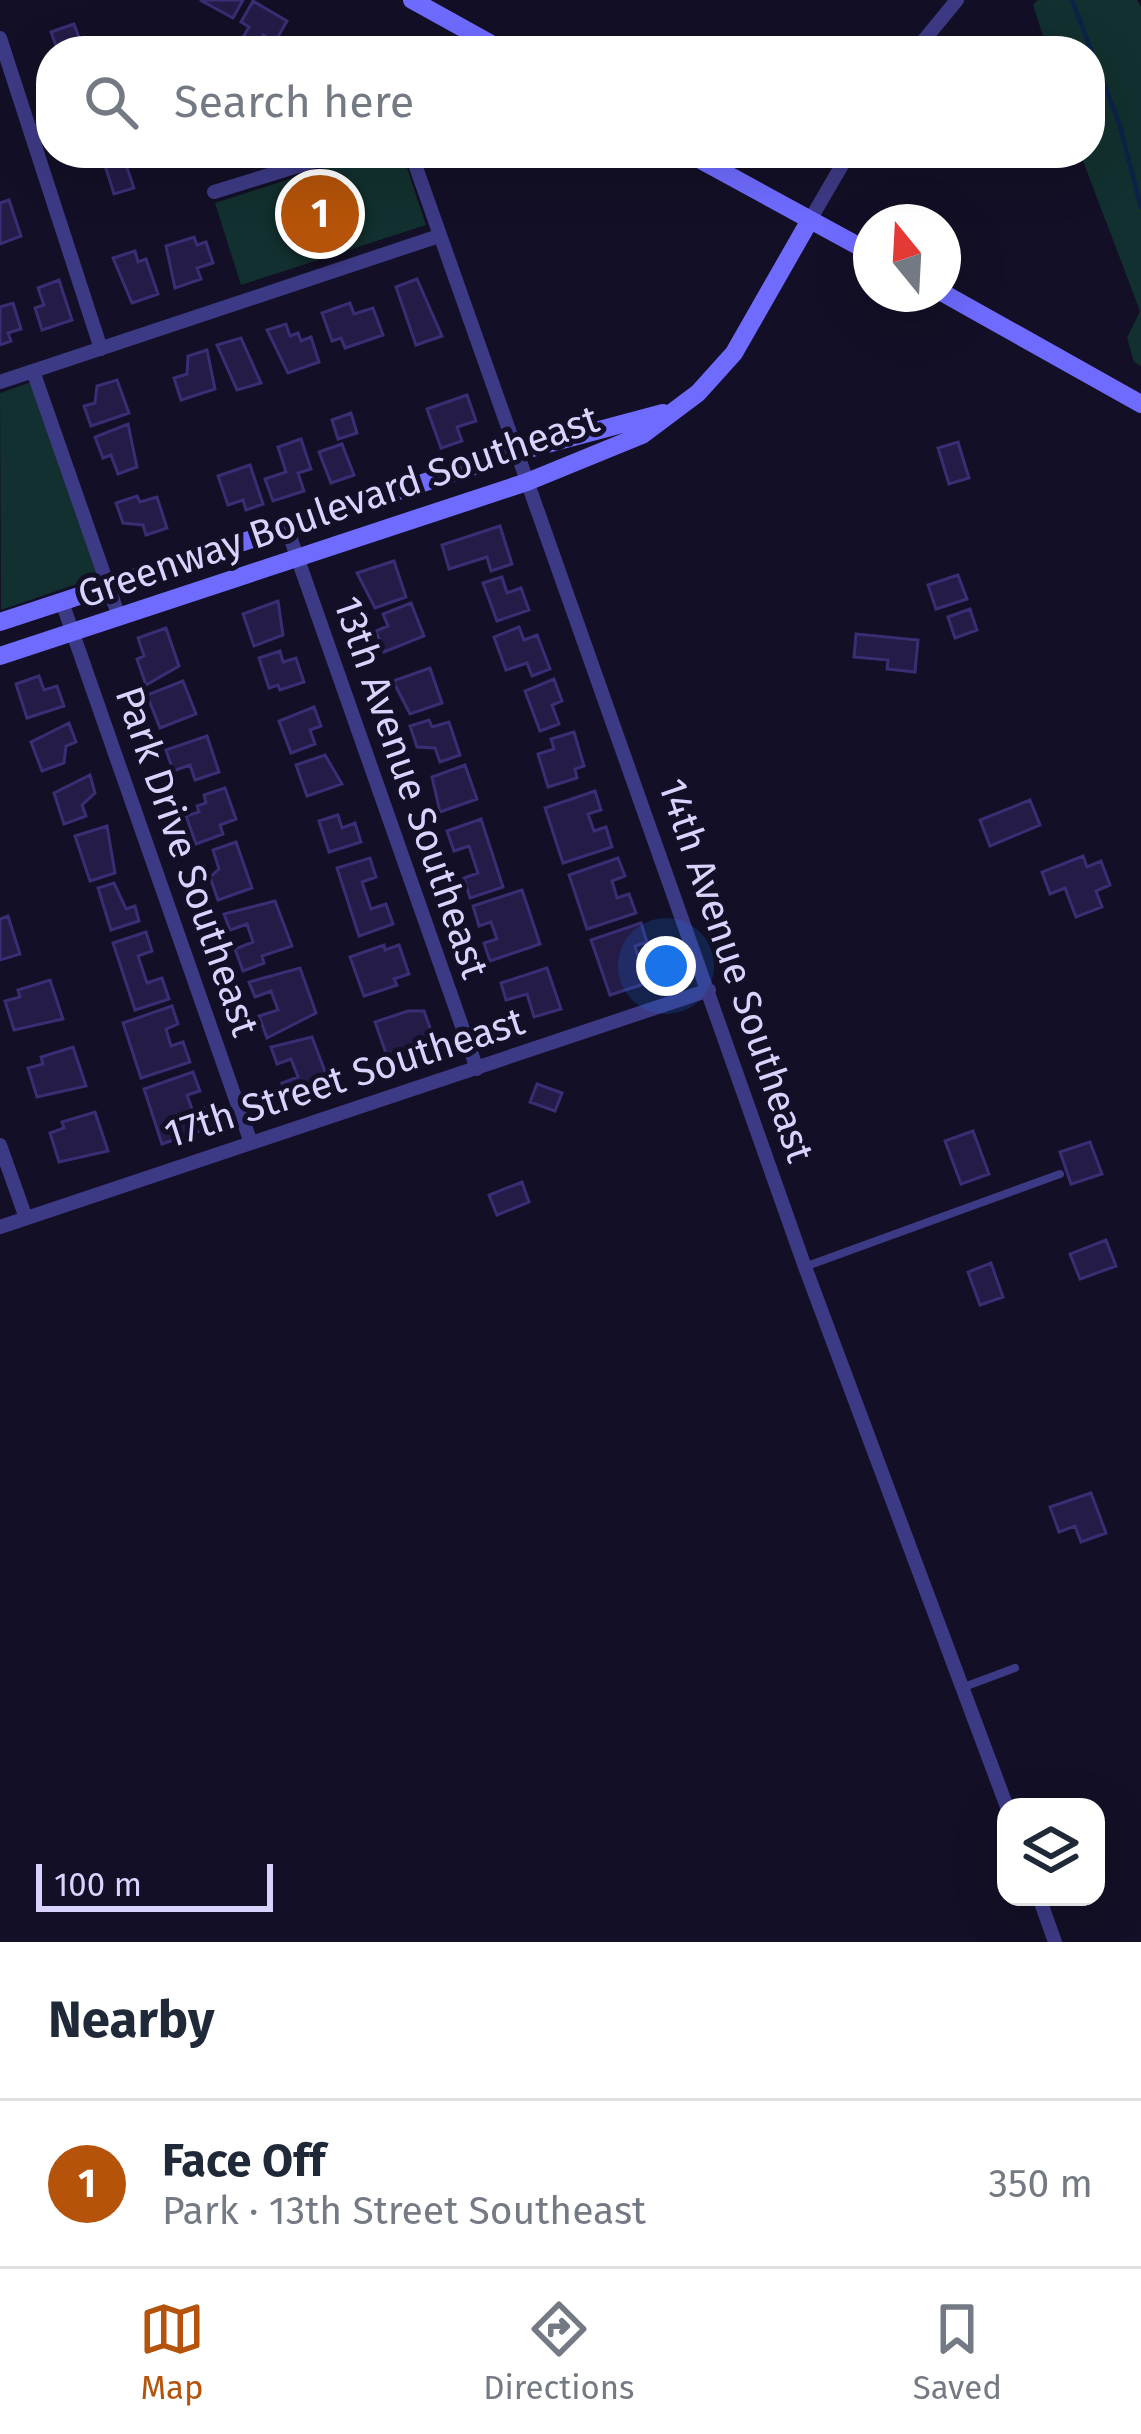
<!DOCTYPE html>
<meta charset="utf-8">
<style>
body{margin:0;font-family:"Fira Sans",sans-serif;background:#f2f2f3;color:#1f2937}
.controls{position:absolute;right:36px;bottom:36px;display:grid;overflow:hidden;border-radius:24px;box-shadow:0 12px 48px #0002}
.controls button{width:108px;height:108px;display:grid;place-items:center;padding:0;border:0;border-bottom:3px solid #e0e1e3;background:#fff;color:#1f2937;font:60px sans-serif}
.compass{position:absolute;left:853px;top:204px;width:108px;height:108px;border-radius:50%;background:#fff;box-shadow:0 12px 48px #0002;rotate:342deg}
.scale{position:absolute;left:36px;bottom:30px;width:237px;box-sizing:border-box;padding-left:12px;border:6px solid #d9d4ff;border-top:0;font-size:33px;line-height:42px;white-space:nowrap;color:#d9d4ff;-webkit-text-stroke:9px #130f26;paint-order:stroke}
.you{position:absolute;left:666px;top:966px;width:42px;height:42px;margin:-30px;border:9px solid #fff;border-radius:50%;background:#1a73e8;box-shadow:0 0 0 18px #1a73e833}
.badge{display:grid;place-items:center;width:78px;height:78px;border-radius:50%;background:#b45309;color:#fff;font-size:39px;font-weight:700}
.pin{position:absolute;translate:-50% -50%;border:6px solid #fff;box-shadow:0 3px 12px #0006}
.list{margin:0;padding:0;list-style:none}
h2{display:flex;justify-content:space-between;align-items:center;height:156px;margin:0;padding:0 48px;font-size:51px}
h2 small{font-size:39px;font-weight:400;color:#747a83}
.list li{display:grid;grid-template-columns:78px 1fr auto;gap:36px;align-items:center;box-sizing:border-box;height:168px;padding:0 48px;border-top:3px solid #e0e1e3}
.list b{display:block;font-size:45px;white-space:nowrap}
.list p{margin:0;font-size:39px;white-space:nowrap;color:#747a83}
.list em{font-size:39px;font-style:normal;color:#747a83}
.icon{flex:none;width:66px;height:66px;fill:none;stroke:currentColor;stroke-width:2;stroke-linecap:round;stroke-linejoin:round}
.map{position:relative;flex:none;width:1141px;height:1942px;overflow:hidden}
.search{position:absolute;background:#fff;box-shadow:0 12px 48px #0002;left:36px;right:36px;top:36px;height:132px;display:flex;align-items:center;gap:30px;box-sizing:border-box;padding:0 42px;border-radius:48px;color:#747a83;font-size:45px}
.sheet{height:324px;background:#fff}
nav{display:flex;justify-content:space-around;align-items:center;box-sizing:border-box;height:168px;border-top:3px solid #e0e1e3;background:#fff;font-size:33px;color:#747a83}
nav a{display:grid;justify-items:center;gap:6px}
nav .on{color:#b45309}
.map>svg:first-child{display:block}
</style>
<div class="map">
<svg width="1141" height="1942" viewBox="0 0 1141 1942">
<rect width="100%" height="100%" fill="#130f26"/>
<path fill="#12302f" d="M 1038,0 L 1137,0 L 1141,7 L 1141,366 L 1134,362 L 1127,338 L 1140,311 L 1080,153 L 1090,153 L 1090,51 L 1048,51 L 1033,5 Z
M 371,153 L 402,153 L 426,225 L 241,285 L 215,203 Z
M 34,381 L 103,575 L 1,610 L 0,393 Z"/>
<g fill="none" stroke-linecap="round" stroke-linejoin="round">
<path stroke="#0c2248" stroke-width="4.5" d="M 1072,0 L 1119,123 L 1141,207"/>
</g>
<path fill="#241b47" stroke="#3b2d73" stroke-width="3" d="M 200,0 L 243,0 L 233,18 Z
M 253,1 L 287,21 L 275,42 L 263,35 L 254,51 L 247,51 L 238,46 L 249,27 L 241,22 Z
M 74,24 L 84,51 L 58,51 L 51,32 Z
M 122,153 L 134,188 L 114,194 L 102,156 Z
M 9,200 L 21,236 L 0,244 L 0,203 Z
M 194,237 L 197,245 L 206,242 L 213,263 L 197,268 L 201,279 L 175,288 L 166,246 Z
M 135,251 L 138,262 L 146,259 L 158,294 L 132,303 L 113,258 Z
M 417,279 L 442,336 L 416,345 L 396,287 Z
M 59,280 L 72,320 L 42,330 L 35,308 L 44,305 L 38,288 Z
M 13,303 L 21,329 L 8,333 L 11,341 L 0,345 L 0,307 Z
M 350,303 L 354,314 L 373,308 L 383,335 L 345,348 L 341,338 L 332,341 L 322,313 Z
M 286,324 L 290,336 L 298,333 L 301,341 L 311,337 L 319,362 L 288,373 L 267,330 Z
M 241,338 L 261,383 L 237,390 L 217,345 Z
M 207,350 L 215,389 L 181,400 L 174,378 L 187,374 L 188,356 Z
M 117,380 L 129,413 L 91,426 L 84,406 L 95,403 L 97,386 Z
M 467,395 L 476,421 L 457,427 L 462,441 L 441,448 L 427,409 Z
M 351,413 L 357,433 L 338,439 L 332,420 Z
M 128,424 L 137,467 L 118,474 L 111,455 L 103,458 L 95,437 Z
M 301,439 L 311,469 L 298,473 L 304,491 L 273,501 L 265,479 L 286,472 L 278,447 Z
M 958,442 L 969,478 L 949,484 L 938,448 Z
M 342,444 L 354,475 L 331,483 L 319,452 Z
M 250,465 L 263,504 L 246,510 L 243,500 L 228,505 L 218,476 Z
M 137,496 L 140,502 L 157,497 L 167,528 L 146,535 L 143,525 L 123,523 L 116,503 Z
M 500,526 L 512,564 L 491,571 L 487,557 L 449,569 L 442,545 Z
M 394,561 L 406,597 L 375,608 L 357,573 Z
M 958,575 L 967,599 L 936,609 L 928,585 Z
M 502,577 L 507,593 L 521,588 L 529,610 L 497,621 L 483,583 Z
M 278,601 L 283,635 L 254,646 L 243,614 Z
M 411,603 L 424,636 L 384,652 L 376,631 L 388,626 L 383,614 Z
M 970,609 L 977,630 L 955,638 L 948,617 Z
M 519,627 L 524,640 L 537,635 L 550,669 L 532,676 L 527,663 L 506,670 L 494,637 Z
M 166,628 L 179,666 L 146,685 L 137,659 L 144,656 L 138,638 Z
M 856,634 L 918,640 L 915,672 L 887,669 L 888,660 L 854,657 Z
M 280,651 L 283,662 L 296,658 L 304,682 L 280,690 L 278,685 L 269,688 L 259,658 Z
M 430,668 L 442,703 L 410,714 L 393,681 Z
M 39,676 L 44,690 L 57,686 L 64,706 L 27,718 L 16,684 Z
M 554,679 L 562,701 L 552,705 L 559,724 L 540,731 L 525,691 Z
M 183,681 L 196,714 L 160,728 L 147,695 Z
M 314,707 L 321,726 L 310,730 L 315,744 L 291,753 L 279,721 Z
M 429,720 L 432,727 L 449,722 L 460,755 L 440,762 L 435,748 L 417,747 L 410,726 Z
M 69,723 L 76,742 L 66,746 L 64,763 L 42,771 L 31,742 Z
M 574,732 L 584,766 L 575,769 L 577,778 L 548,787 L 538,754 L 554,749 L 551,739 Z
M 207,736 L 219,772 L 195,780 L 190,765 L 173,771 L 166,750 Z
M 325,755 L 342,784 L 307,796 L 296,765 Z
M 465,765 L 477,799 L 440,812 L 432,777 Z
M 90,775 L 95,793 L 82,805 L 86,816 L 64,824 L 54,793 Z
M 225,788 L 236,819 L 220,825 L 223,834 L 196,844 L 186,816 L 199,812 L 197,806 L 206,803 L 204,795 Z
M 595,791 L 601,810 L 588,814 L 594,831 L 606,827 L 612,847 L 563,863 L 545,808 Z
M 1030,800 L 1040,825 L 990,846 L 980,820 Z
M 338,815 L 342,828 L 355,823 L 361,842 L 329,852 L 319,821 Z
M 481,819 L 503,887 L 470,898 L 464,878 L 478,873 L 469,846 L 454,851 L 447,831 Z
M 107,826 L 115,873 L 90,881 L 75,836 Z
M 236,842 L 252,888 L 218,900 L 210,877 L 219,869 L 213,850 Z
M 1083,856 L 1087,867 L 1101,861 L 1110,885 L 1096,891 L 1102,907 L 1076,917 L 1065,888 L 1050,894 L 1042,872 Z
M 370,858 L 376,877 L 362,882 L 371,909 L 386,904 L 393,924 L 359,936 L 337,868 Z
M 618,858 L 625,876 L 612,881 L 617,898 L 629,894 L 636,913 L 587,929 L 569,875 Z
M 114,883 L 126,909 L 135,906 L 139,921 L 111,930 L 98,888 Z
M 522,890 L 540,944 L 490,961 L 484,943 L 497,939 L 491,922 L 479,926 L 473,906 Z
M 275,901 L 292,946 L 262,956 L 264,963 L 243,971 L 235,949 L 253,942 L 247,924 L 230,930 L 224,914 Z
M 8,916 L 20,954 L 0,960 L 0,919 Z
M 641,923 L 647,942 L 635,946 L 640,963 L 652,959 L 659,979 L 610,995 L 591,940 Z
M 146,932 L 152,951 L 138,956 L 147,983 L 162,978 L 169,999 L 135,1010 L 113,943 Z
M 384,945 L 385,950 L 399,945 L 409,974 L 394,979 L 397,985 L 364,996 L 350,957 Z
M 300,968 L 316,1013 L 267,1038 L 259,1016 L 278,1010 L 271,991 L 255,997 L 249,982 Z
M 547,968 L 561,1009 L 534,1017 L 527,994 L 506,1000 L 501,983 Z
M 50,980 L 63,1019 L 14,1030 L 5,1001 L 20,997 L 18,990 Z
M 172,1006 L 178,1024 L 166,1029 L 171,1046 L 183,1042 L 190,1062 L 141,1078 L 123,1023 Z
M 408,1011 L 424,1011 L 434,1039 L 419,1044 L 421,1051 L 389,1062 L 375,1022 Z
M 312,1037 L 329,1082 L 290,1104 L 282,1083 L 298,1077 L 291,1059 L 277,1064 L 271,1047 Z
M 73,1047 L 86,1086 L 37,1097 L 28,1068 L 43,1064 L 41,1057 Z
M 193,1072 L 200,1091 L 187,1095 L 193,1112 L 204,1108 L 211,1127 L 162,1144 L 144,1089 Z
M 537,1084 L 562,1093 L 555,1111 L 530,1102 Z
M 95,1112 L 108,1151 L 59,1162 L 50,1133 L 64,1128 L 62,1122 Z
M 973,1131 L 989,1174 L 961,1184 L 945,1141 Z
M 1090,1142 L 1102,1174 L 1071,1184 L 1060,1152 Z
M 522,1182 L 529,1202 L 497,1215 L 489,1195 Z
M 1106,1240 L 1116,1266 L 1080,1279 L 1070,1254 Z
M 991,1263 L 1003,1297 L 980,1305 L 968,1272 Z
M 1091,1493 L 1106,1533 L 1081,1542 L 1075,1526 L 1059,1532 L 1050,1507 Z"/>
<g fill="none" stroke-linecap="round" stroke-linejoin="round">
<path stroke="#3d3a85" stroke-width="8" d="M 807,1266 L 1060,1174
M 964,1687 L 1015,1668"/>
<path stroke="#3d3a85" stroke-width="14" d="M 0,38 L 101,349
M 915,51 L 957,0
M 411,153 L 805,1267 L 1007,1807
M 214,192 L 340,153
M 810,220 L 849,153
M 33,371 L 119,617
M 0,382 L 439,236
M 287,528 L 477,1069
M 62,602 L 251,1143
M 0,1145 L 26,1218
M 0,1227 L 709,990
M 1039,1897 L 1055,1942"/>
<path stroke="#6f6bff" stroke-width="18" d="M 412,0 L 504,51
M 688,153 L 871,253
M 943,293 L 1141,404
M 0,622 L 517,452 L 663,413
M 0,656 L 527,482 L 642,435 L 698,393 L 734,353 L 810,220"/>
</g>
<g text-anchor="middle" stroke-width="10" stroke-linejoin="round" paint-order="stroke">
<g font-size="39" fill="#d9d4ff" stroke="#130f26">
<text transform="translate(338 506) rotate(-19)" y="14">Greenway Boulevard Southeast</text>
<text transform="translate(412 787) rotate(71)" y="14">13th Avenue Southeast</text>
<text transform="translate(188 861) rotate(71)" y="14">Park Drive Southeast</text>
<text transform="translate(737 970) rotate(71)" y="14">14th Avenue Southeast</text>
<text transform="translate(344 1077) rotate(-18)" y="14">17th Street Southeast</text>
</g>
</g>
</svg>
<div class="controls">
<button><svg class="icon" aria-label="layers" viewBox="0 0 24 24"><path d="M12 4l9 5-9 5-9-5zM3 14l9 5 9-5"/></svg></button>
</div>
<svg class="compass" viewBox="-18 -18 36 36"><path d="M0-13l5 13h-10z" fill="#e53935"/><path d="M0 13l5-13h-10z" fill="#747a83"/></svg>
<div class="scale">100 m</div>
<div class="you"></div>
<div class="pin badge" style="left:320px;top:214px">1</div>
<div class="search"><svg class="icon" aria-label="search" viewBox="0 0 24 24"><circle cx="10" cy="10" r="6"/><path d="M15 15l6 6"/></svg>Search here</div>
</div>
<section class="sheet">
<h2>Nearby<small></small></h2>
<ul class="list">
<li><span class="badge">1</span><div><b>Face Off</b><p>Park · 13th Street Southeast</p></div><em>350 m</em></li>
</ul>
</section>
<nav>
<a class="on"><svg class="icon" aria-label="map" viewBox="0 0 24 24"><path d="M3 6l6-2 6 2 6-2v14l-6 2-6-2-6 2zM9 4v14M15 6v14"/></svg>Map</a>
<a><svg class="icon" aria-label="directions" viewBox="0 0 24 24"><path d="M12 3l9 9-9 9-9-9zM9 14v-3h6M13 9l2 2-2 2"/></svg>Directions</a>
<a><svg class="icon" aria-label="saved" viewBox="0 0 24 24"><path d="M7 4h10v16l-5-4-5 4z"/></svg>Saved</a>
</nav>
